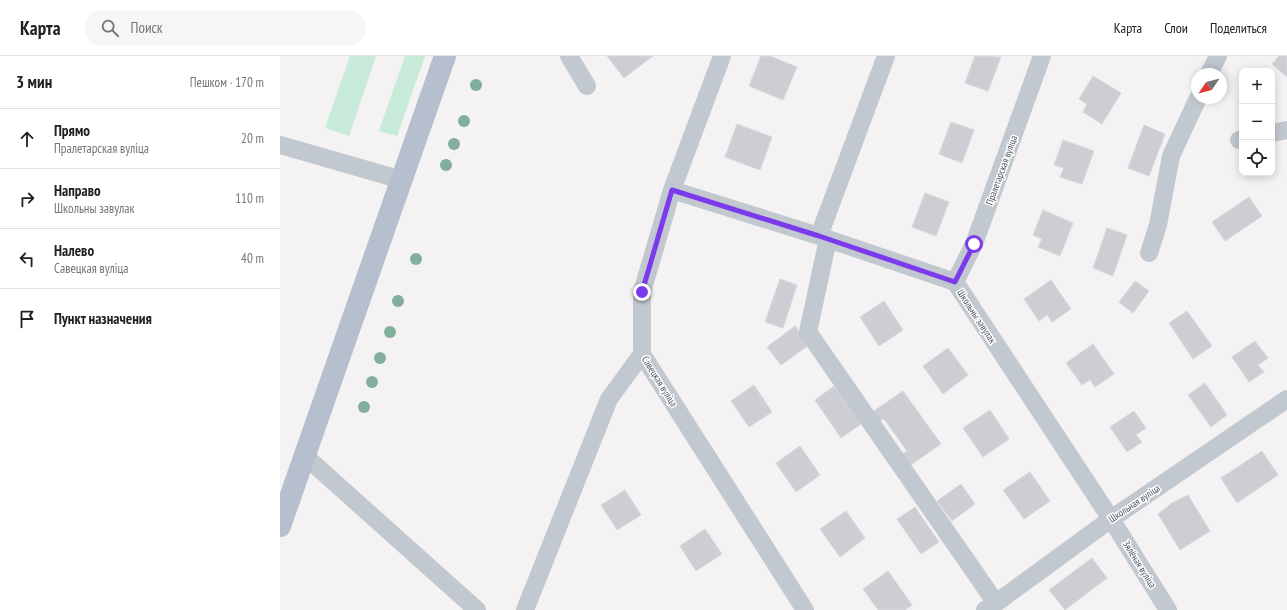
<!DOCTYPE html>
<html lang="ru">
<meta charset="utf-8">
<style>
body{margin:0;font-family:"PT Sans Narrow",sans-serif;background:#f6f6f6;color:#202124}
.controls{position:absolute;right:12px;top:12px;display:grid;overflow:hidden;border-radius:8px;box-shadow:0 2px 10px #0003}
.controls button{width:36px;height:36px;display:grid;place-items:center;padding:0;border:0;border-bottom:1px solid #e0e0e0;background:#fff;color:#202124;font:20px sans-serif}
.compass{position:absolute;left:911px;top:12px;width:36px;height:36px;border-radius:50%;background:#fff;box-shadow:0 2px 10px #0003;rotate:235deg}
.stop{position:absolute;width:12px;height:12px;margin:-9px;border:3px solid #7c3aed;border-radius:50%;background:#fff}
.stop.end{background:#7c3aed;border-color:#fff;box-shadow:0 1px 4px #0008}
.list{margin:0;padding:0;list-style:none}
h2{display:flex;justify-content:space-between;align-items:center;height:52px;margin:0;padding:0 16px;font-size:17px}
h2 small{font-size:13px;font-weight:400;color:#757577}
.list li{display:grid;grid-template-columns:26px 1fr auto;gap:12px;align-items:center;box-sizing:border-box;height:60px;padding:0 16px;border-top:1px solid #e0e0e0}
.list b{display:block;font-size:15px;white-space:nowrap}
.list p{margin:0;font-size:13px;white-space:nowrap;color:#757577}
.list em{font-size:13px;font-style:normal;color:#757577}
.icon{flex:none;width:22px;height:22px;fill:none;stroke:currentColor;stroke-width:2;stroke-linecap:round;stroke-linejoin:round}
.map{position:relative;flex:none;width:1007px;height:554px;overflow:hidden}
header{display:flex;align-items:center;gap:24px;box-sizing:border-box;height:56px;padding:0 20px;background:#fff;border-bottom:1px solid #e0e0e0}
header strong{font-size:19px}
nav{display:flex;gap:22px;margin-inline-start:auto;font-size:14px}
.search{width:280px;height:36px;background:#f6f6f6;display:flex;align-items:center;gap:10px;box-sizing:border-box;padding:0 14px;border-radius:16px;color:#757577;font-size:15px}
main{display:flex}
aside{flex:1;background:#fff}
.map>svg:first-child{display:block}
</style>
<header>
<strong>Карта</strong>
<div class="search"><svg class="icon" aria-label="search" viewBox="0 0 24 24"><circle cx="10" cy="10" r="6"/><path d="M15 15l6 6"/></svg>Поиск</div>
<nav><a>Карта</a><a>Слои</a><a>Поделиться</a></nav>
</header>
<main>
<aside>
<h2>3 мин<small>Пешком · 170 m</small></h2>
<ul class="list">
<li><svg class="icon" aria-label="ahead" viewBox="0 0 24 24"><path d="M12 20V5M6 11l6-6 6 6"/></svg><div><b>Прямо</b><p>Пралетарская вуліца</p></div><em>20 m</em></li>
<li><svg class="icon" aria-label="right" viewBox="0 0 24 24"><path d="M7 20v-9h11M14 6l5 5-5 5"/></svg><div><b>Направо</b><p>Школьны завулак</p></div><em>110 m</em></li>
<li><svg class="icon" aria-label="left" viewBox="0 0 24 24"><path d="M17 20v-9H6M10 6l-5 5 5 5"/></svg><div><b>Налево</b><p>Савецкая вуліца</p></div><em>40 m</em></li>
<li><svg class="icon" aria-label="arrive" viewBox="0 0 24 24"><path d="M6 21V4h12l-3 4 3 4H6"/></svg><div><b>Пункт назначения</b></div></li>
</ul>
</aside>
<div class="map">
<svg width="1007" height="554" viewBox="0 0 1007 554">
<rect width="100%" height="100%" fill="#f4f2f2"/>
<path fill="#c7ebd8" d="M 70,0 L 96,0 L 69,80 L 45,72 Z
M 125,0 L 145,0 L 117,80 L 99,75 Z"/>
<path fill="#cdced4" stroke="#d7d8dc" d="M 327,0 L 373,0 L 344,22 Z
M 481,0 L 490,0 L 517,11 L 503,44 L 469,30 Z
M 695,0 L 721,1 L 708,35 L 685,27 Z
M 999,0 L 1007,0 L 1007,21 L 992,8 Z
M 813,20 L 841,37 L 822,68 L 803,56 L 807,48 L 799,43 Z
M 671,66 L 694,74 L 682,107 L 659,98 Z
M 457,68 L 492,81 L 480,114 L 445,101 Z
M 864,69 L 885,78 L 869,120 L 848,112 Z
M 783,84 L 814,95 L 802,128 L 780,121 L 784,112 L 774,109 Z
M 645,137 L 669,146 L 656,180 L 632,171 Z
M 969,141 L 982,160 L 945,185 L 932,166 Z
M 763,154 L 793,167 L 780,200 L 758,191 L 762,183 L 753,179 Z
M 827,172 L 847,179 L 833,220 L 813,212 Z
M 500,223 L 517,229 L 503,272 L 485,266 Z
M 771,224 L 791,253 L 772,266 L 767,259 L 759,265 L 744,243 Z
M 855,225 L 869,235 L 853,257 L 839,246 Z
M 604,245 L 623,274 L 599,290 L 580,261 Z
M 907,255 L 932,290 L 913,303 L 889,267 Z
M 515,270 L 529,289 L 501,309 L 487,291 Z
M 975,285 L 988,302 L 978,309 L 984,316 L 969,326 L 952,301 Z
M 813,288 L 834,318 L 815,331 L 810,324 L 802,329 L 786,307 Z
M 668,292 L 688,319 L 663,338 L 643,310 Z
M 925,327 L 947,359 L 931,371 L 908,339 Z
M 474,329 L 492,356 L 469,371 L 451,345 Z
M 554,330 L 581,368 L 561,382 L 535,344 Z
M 623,335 L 661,388 L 629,410 L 621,399 L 627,395 L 604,363 L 598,366 L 591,357 Z
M 710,354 L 729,383 L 703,401 L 683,372 Z
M 854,355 L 866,372 L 856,379 L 862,386 L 847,396 L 830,371 Z
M 520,390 L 540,419 L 516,436 L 496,407 Z
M 982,395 L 998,419 L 957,447 L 941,422 Z
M 750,416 L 770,445 L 744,463 L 723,434 Z
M 681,428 L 695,448 L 672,465 L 657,445 Z
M 345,434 L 361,459 L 337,474 L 321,449 Z
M 908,439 L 930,475 L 900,494 L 878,458 L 892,447 Z
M 635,451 L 659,486 L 641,498 L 617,463 Z
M 566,455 L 585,482 L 560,501 L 540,473 Z
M 425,473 L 442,498 L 416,515 L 400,490 Z
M 812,502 L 827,522 L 785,554 L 769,534 Z
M 608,515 L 632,549 L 625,554 L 598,554 L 583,533 Z"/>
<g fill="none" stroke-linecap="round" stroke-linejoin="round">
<path stroke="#c2c8cf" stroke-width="18" d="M 289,0 L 307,30
M 442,0 L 392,134 L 362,236 L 362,298 L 525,554
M 929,18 L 938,0
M 992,77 L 1007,74
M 959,84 L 962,83
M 0,89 L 122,124
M 392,134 L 539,180 L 675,226 L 831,463 L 888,554
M 539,180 L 606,0
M 548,183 L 528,276 L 716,547
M 869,197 L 878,169 L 891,100 L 918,42
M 675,226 L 694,188 L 762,0
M 25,400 L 197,554
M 245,554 L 329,343 L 362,298
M 705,554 L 716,547 L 831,463 L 1007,343"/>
<path stroke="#b5bfcd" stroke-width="22" d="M 0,470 L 165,0"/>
</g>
<g fill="#81af9c">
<circle cx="196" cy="29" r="6"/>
<circle cx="184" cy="65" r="6"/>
<circle cx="174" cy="88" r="6"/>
<circle cx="166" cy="109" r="6"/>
<circle cx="136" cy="203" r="6"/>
<circle cx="118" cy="245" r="6"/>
<circle cx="110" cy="276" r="6"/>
<circle cx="100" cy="302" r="6"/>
<circle cx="92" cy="326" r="6"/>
<circle cx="84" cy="351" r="6"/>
</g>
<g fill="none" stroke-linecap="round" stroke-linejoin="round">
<path stroke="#7c3aed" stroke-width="5" d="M 362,236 L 392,134 L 539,180 L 675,226 L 694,188"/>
</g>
<g text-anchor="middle" stroke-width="3" stroke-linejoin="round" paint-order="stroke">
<g font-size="10" fill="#4c535d" stroke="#fff">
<text transform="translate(721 114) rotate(-70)" y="4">Пралетарская вуліца</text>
<text transform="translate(697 260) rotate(57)" y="4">Школьны завулак</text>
<text transform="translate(380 325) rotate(58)" y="4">Савецкая вуліца</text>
<text transform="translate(854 447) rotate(-34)" y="4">Школьная вуліца</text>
<text transform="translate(860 508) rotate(58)" y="4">Зялёная вуліца</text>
</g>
</g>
</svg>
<div class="controls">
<button>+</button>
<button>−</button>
<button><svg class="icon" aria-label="locate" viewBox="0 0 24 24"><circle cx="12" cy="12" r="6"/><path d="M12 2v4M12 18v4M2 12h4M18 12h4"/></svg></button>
</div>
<svg class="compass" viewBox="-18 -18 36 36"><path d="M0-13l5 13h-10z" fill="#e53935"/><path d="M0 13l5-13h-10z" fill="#757577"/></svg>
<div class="stop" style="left:694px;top:188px"></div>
<div class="stop end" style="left:362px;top:236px"></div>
</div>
</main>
